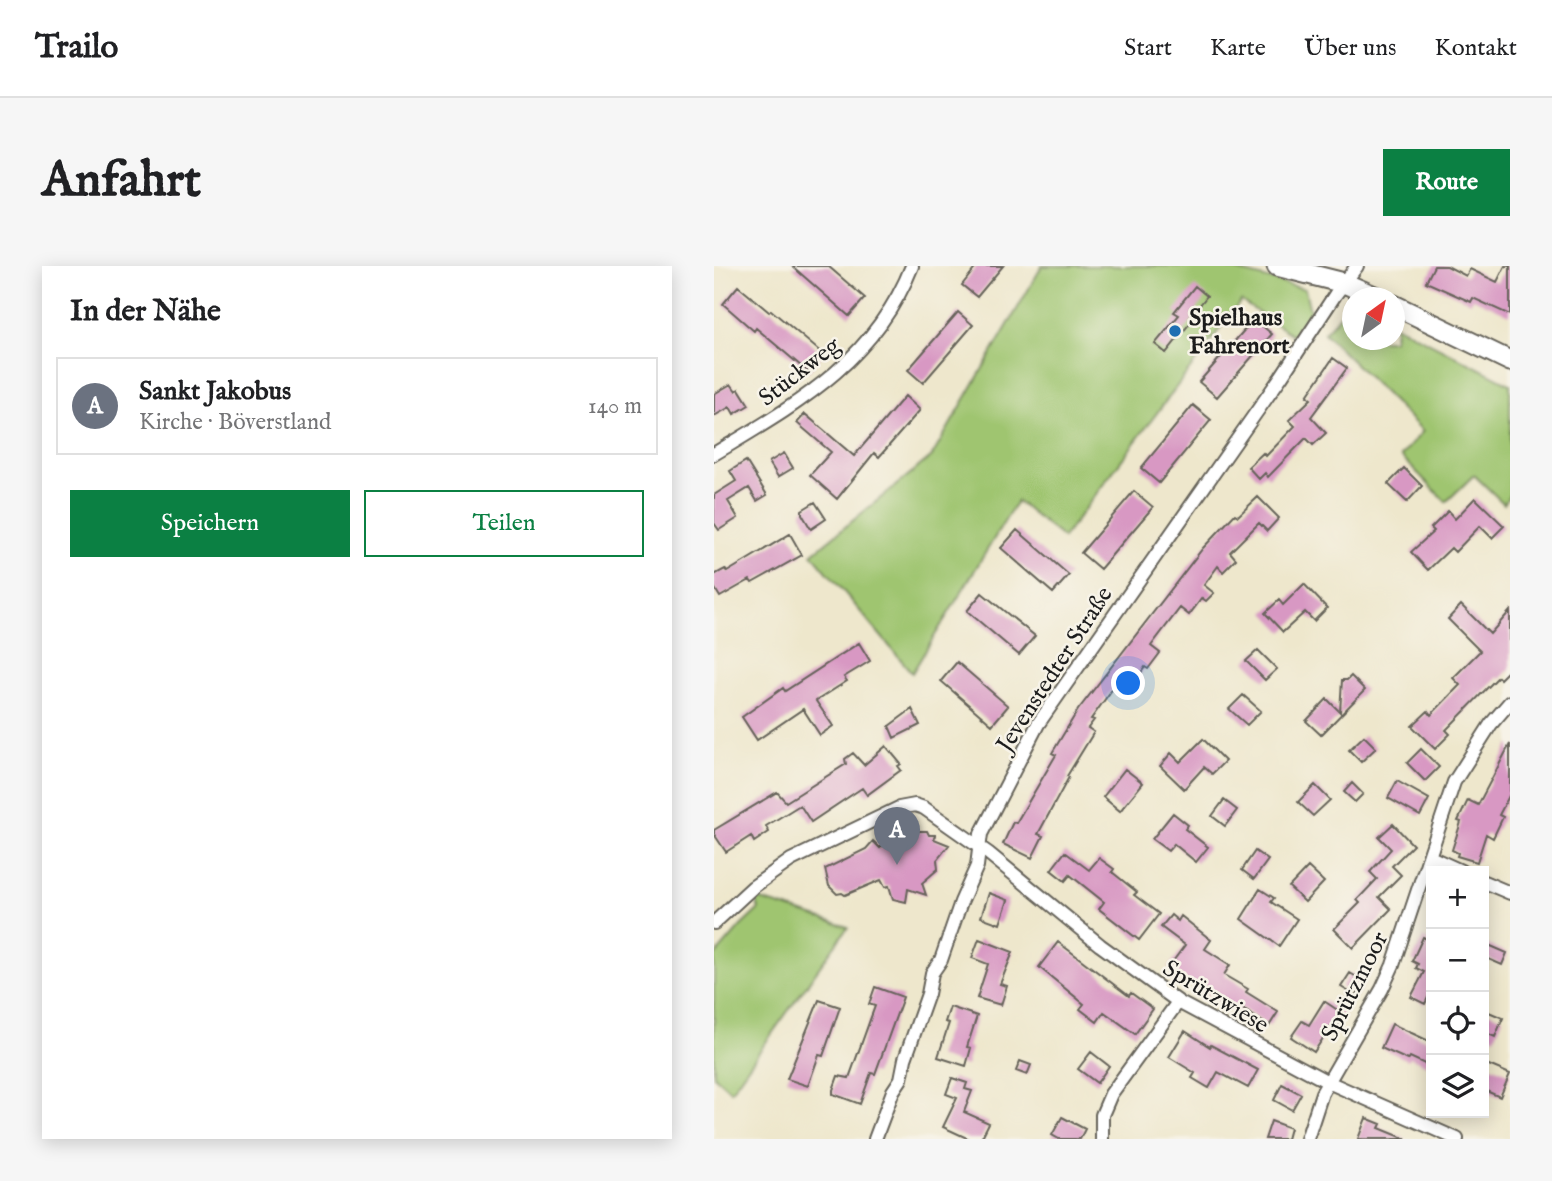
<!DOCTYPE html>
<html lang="de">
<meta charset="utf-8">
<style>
body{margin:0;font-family:"IM FELL English",serif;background:#f6f6f6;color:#202124}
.controls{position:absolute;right:21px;bottom:21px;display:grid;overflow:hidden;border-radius:0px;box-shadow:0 4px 18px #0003}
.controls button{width:63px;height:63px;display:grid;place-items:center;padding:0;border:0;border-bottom:2px solid #e0e0e0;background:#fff;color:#202124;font:35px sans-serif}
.compass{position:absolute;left:628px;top:21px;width:63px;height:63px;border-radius:50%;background:#fff;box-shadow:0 4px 18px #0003;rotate:33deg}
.you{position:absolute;left:415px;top:418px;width:24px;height:24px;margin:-18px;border:5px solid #fff;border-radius:50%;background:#1a73e8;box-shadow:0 0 0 10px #1a73e833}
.badge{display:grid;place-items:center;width:46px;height:46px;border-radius:50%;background:#0b8043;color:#fff;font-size:23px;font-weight:700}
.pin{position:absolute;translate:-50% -58px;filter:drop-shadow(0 2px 4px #0008)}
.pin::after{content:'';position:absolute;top:37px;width:24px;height:21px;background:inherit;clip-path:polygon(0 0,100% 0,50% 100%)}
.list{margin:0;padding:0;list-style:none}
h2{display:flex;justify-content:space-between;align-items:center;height:91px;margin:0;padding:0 28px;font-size:30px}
h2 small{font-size:23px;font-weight:400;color:#757577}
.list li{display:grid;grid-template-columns:46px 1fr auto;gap:21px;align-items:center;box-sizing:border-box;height:98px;margin:0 14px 14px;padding:0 14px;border:2px solid #e0e0e0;border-radius:0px}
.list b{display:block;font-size:26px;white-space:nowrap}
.list p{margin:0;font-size:23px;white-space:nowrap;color:#757577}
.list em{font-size:23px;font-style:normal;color:#757577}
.actions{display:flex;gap:14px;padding:21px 28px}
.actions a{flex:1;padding:16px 0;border:2px solid #0b8043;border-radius:0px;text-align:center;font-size:24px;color:#0b8043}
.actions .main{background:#0b8043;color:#fff}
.icon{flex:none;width:38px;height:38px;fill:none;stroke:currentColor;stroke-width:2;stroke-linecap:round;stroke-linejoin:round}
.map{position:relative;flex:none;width:796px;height:873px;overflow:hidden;border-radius:0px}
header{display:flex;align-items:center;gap:42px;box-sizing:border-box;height:98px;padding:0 35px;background:#fff;border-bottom:2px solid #e0e0e0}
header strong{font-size:33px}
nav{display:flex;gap:38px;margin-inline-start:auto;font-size:24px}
.intro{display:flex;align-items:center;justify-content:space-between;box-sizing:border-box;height:168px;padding:0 42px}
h1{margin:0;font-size:49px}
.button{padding:18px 32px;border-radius:0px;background:#0b8043;color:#fff;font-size:24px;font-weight:700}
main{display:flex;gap:42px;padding:0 42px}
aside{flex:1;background:#fff;border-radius:0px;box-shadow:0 4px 18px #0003}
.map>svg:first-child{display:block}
</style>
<header>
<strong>Trailo</strong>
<nav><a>Start</a><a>Karte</a><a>Über uns</a><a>Kontakt</a></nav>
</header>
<div class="intro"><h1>Anfahrt</h1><a class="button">Route</a></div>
<main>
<aside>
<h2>In der Nähe<small></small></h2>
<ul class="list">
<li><span class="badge" style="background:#6b7280">A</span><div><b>Sankt Jakobus</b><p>Kirche · Böverstland</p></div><em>140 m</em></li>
</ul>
<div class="actions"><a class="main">Speichern</a><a>Teilen</a></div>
</aside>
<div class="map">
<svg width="796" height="873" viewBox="0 0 796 873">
<rect width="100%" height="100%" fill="#f7f3e8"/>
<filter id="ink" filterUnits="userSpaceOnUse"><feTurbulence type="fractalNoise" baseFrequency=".0143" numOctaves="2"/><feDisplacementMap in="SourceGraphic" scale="14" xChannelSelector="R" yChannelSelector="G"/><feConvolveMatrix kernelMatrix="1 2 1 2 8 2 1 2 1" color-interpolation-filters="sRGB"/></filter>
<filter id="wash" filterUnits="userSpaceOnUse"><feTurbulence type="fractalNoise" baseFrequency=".00686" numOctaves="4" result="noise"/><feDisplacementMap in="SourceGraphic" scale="28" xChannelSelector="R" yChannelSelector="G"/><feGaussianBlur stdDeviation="1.57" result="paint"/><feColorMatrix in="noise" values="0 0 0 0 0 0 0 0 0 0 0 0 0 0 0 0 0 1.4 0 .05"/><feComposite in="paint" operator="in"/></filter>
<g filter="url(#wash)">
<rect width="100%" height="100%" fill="#eee7cc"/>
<path fill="#9fc56f" stroke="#5e7046" stroke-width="2" d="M 328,0 L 506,0 L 591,23 L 596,45 L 580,70 L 527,35 L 349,272 L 303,235 L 198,407 L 98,288 L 218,190 Z
M 638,45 L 638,74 L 680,74 L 681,59 L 796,118 L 796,228 L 790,238 L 760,209 L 732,236 L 687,190 L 709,165 L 610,67 L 629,46 Z
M 41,632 L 134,661 L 17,825 L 0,810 L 0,691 L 27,660 L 45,643 Z"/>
<g id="blocks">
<path fill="#d898c3" d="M 78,0 L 114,0 L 151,32 L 135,50 Z
M 263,0 L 289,0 L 263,31 L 248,19 Z
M 720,0 L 733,0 L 752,10 L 756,3 L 783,16 L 791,0 L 796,0 L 796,49 L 759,32 L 757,36 L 712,16 Z
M 24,20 L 55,46 L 57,44 L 109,88 L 94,106 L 42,62 L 40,65 L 9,38 Z
M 481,20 L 493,30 L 477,50 L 480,52 L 452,87 L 441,78 L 465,49 L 460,46 Z
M 244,46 L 259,59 L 209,117 L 194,104 Z
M 540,53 L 558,68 L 503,131 L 485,116 Z
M 619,92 L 633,102 L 597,151 L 612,167 L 599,179 L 592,172 L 554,211 L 551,207 L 545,213 L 534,201 L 549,187 L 552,190 L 581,160 L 575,154 L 597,133 L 593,130 Z
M 17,118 L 22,125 L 25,123 L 35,139 L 20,148 L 16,141 L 0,150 L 0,128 Z
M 191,130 L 206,144 L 165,191 L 160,187 L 123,233 L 96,209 L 117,186 L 83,157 L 91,148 L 140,190 Z
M 479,139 L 497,154 L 445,217 L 427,202 Z
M 70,187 L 79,202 L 64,211 L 55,196 Z
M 32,195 L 53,229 L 43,235 L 35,222 L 14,235 L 24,252 L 5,264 L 0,257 L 0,229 L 22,215 L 16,205 Z
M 690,202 L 708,220 L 693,236 L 674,218 Z
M 420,225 L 439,241 L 386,303 L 367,287 Z
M 544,231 L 565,252 L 553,265 L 545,257 L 516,286 L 522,293 L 509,306 L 504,300 L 490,319 L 500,327 L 492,335 L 488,332 L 475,349 L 466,342 L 437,380 L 446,387 L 434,403 L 431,401 L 413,426 L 402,418 L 377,453 L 380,454 L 374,462 L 380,466 L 353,510 L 355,511 L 324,568 L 329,570 L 318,592 L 289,578 L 299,556 L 302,557 L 342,489 L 338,487 L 364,444 L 489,282 L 521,248 L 524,250 Z
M 761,232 L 790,260 L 778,272 L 766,260 L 741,286 L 737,282 L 714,304 L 697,286 L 720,265 L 717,262 L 734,245 L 741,253 Z
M 101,236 L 112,253 L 97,263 L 88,248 L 88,244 Z
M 303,264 L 355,309 L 339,327 L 287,282 Z
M 76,268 L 88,289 L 38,317 L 36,314 L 6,331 L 0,321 L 0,309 L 11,303 L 13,306 Z
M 590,318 L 613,342 L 600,355 L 591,346 L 569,366 L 551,347 L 565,334 L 569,339 Z
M 268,327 L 321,370 L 305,389 L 253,345 Z
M 747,339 L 776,368 L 796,345 L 796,403 L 786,413 L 784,411 L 732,464 L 736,468 L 721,483 L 698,460 L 714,445 L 717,449 L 746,419 L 739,412 L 766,385 L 734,353 Z
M 145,377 L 156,395 L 130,411 L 133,415 L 102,435 L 119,460 L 106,469 L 89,443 L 43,474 L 28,451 L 69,422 L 71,425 Z
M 544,384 L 563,403 L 551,414 L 532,395 Z
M 243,396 L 294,440 L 278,459 L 227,415 Z
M 637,410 L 651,424 L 607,469 L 592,455 L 613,433 L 626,446 L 628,414 L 633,414 Z
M 529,429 L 547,445 L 533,459 L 515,443 Z
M 198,443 L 206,459 L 180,472 L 175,460 Z
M 650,470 L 662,482 L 647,496 L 635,484 Z
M 489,473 L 511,495 L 498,508 L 490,501 L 470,523 L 446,500 L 457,487 L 466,496 Z
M 796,478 L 796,528 L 785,549 L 789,551 L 779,572 L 772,568 L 763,596 L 743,590 L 744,587 L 738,584 L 747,556 L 744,555 L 754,534 L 764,539 Z
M 172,480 L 187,498 L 184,500 L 187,504 L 153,529 L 148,522 L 97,556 L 86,539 L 52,560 L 55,566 L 40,576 L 37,570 L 12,586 L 0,568 L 0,564 L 63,526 L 72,536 L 132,498 L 131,493 L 139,487 L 150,499 Z
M 707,483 L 725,501 L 711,515 L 693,497 Z
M 411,503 L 429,517 L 406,545 L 389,531 Z
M 683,515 L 715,533 L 706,550 L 674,532 Z
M 638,517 L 649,528 L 641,536 L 630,526 Z
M 601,519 L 616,534 L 599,550 L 584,536 Z
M 510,534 L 523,544 L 511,560 L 498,550 Z
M 459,547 L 474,559 L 471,563 L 494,581 L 482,596 L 460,578 L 454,585 L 438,573 Z
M 679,558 L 699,579 L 678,600 L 687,609 L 665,631 L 677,643 L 639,682 L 620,663 L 646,637 L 643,634 L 663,613 L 656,606 L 677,583 L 665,571 Z
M 198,565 L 213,565 L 215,569 L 221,569 L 220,573 L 235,579 L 223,594 L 224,603 L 208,617 L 212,629 L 194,623 L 192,636 L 179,633 L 175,620 L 171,621 L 167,614 L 131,629 L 128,627 L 123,628 L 115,620 L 111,603 L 152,583 L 159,575 L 166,582 L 178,571 L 183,575 L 198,568 Z
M 541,585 L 554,594 L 540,613 L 528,604 Z
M 351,586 L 375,604 L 385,592 L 400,603 L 398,606 L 423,626 L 420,629 L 445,648 L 425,674 L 385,643 L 390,636 L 356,609 L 351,615 L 337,604 Z
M 594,601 L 610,616 L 591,636 L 575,621 Z
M 546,623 L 560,632 L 557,636 L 583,653 L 565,680 L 527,653 Z
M 275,627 L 294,634 L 286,658 L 267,651 Z
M 457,649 L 464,655 L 467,650 L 497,674 L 491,683 L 516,699 L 510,709 L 534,723 L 532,726 L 564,746 L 555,760 L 527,742 L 524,747 L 507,737 L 454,702 L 471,679 L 447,661 Z
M 709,671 L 717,675 L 717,725 L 711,738 L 697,731 L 710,706 L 702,702 L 704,698 L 698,695 Z
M 265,673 L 299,686 L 286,718 L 293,720 L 287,739 L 263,732 L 274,698 L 258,692 Z
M 344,676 L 415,730 L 417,727 L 439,743 L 421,768 L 390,746 L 383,756 L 366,743 L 370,738 L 325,701 Z
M 770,677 L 793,687 L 788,699 L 770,691 Z
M 636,707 L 651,716 L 642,730 L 627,721 Z
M 161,721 L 189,731 L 161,808 L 157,807 L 146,838 L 119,828 L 119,824 L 124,810 L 135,812 L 161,740 L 155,738 Z
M 105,734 L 126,741 L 109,790 L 105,789 L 94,820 L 73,813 Z
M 610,735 L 631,749 L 622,763 L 617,760 L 600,786 L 577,771 L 588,755 L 595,759 Z
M 236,741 L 263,750 L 253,781 L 257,782 L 252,800 L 224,791 L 235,757 L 231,756 Z
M 770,744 L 789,752 L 781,771 L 770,766 Z
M 678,758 L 717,776 L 717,801 L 696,791 L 694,794 L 667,782 Z
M 471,765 L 496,781 L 497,779 L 544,804 L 534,822 L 504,806 L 495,822 L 478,812 L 481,807 L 455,791 Z
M 377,786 L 395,800 L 383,817 L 364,803 Z
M 306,795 L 317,799 L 313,809 L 302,805 Z
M 770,797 L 796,808 L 786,831 L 770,824 Z
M 238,812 L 253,817 L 251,823 L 258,825 L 250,846 L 275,857 L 267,873 L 255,873 L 229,861 L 243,832 L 232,828 Z
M 568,818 L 587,828 L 578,844 L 560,834 Z
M 348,851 L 371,863 L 366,873 L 345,873 L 338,869 Z
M 652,852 L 667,858 L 665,862 L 692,873 L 644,873 Z
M 557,855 L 576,862 L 573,873 L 551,873 Z"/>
</g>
</g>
<g filter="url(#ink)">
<use href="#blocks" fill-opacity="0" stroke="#66635a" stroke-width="2"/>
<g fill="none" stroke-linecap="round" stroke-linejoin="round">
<g stroke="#66635a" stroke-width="16">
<path id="street" d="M 0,188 C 83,138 160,96 198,0
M 716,591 L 747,605
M 770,616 L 796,627
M 0,657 L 39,621 L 77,594 L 185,542 L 201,539 L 210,542 L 274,587 L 386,679 L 466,737 L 614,816 L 743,873
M 161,873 L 179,825 L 187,813 L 191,793 L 214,728 L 218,707 L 227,694 L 247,636 L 263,600 L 267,568 L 324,458 L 567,111 L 621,29 L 643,0
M 388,873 L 388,849 L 397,828 L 464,736
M 593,873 L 608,827 L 668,723 L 679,699 L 740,516 L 777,458 L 796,436"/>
</g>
<g stroke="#66635a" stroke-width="23">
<path id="secondary" d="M 563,0 L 630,17 L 665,32
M 680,39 L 796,95"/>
</g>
<use href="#street" stroke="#fff" stroke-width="12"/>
<use href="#secondary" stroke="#fff" stroke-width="19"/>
</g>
</g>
<circle fill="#1f6fb2" stroke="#f7f3e8" stroke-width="2.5" cx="461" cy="65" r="7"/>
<g text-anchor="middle" stroke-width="5" stroke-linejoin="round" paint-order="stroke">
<g font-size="24" font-weight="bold" fill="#1c1c1c" stroke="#f7f3e8" text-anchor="start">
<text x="475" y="59">Spielhaus<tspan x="475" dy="28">Fahrenort</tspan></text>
</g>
<g font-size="24" fill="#1c1c1c" stroke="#f7f3e8">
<text transform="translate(85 105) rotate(-38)" y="8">Stückweg</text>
<text transform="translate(340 403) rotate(-57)" y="8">Jevenstedter Straße</text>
<text transform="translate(640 720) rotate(-63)" y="8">Sprützmoor</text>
<text transform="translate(502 730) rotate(31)" y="8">Sprützwiese</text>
</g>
</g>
</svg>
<div class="controls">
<button>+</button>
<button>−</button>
<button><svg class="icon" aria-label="locate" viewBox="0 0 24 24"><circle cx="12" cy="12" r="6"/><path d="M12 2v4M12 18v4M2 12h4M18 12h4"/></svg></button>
<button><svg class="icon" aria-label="layers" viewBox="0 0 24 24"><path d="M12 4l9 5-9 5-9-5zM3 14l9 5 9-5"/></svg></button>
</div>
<svg class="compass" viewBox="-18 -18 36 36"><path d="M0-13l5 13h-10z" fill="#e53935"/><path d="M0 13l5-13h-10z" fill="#757577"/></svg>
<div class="you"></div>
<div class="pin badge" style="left:183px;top:599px;background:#6b7280">A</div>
</div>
</main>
